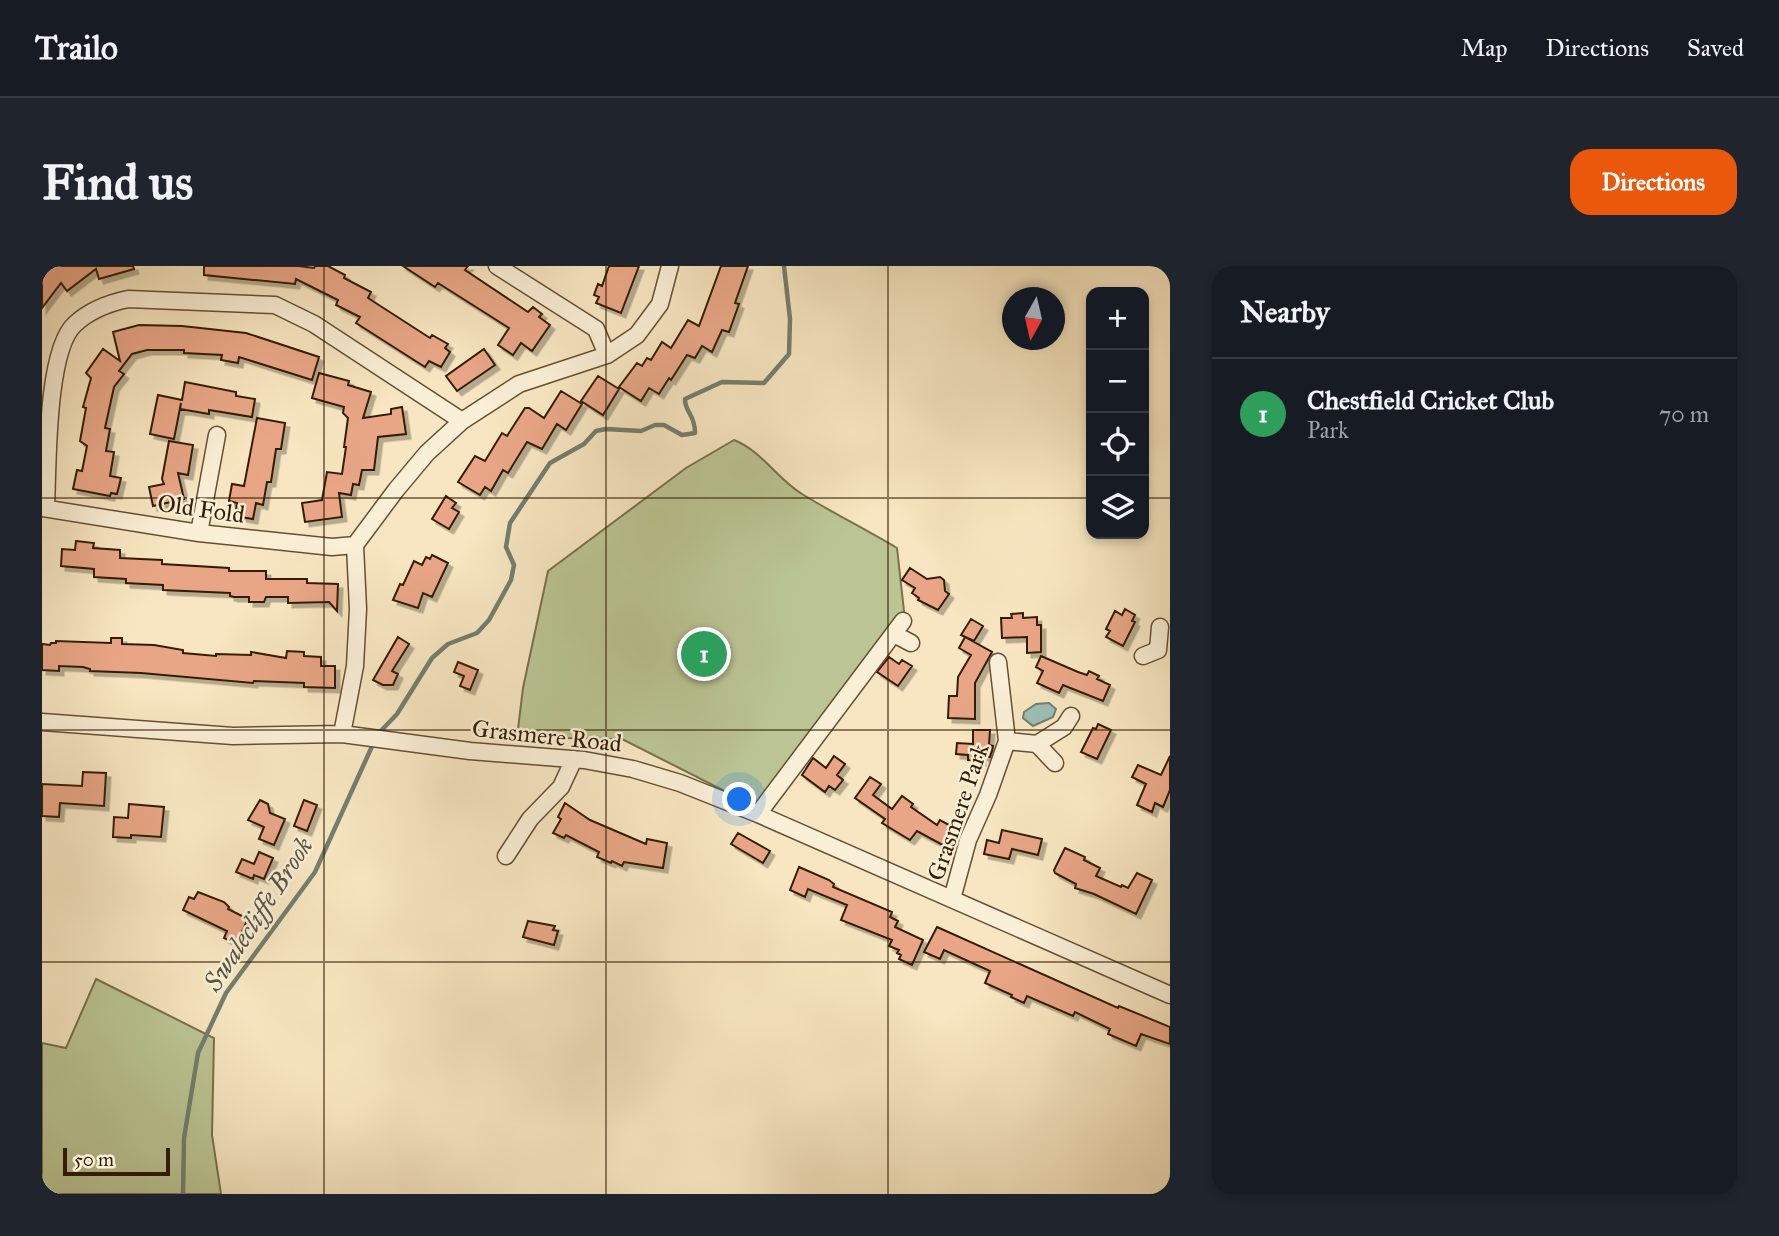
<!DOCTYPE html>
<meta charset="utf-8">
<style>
body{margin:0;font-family:"IM FELL Great Primer",serif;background:#20242c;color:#f1f3f6}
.controls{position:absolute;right:21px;top:21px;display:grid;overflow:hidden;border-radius:14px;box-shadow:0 4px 10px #0003}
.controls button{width:63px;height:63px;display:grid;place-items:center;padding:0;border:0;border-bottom:2px solid #363941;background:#171b24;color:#f1f3f6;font:35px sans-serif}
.compass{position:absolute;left:960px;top:21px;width:63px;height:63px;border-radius:50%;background:#171b24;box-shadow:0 4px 10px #0003;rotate:188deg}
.scale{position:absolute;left:21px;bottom:18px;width:107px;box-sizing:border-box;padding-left:7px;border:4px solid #351d04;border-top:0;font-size:19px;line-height:24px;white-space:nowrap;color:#351d04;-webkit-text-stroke:5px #faefd7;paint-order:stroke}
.you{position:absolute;left:698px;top:534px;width:24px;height:24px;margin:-18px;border:5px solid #fff;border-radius:50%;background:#1a73e8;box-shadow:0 0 0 10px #1a73e833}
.badge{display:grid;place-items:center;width:46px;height:46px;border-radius:50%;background:#ea580c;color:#fff;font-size:23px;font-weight:700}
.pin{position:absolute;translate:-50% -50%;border:4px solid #fff;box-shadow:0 2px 7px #0006}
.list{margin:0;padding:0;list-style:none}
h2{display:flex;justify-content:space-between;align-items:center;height:91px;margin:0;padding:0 28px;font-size:30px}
h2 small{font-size:23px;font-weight:400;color:#9ea1a6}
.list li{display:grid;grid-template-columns:46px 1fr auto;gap:21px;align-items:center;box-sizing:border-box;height:112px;padding:0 28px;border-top:2px solid #363941}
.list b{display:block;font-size:26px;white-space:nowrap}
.list p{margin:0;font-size:23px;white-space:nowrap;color:#9ea1a6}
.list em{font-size:23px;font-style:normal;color:#9ea1a6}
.icon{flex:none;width:38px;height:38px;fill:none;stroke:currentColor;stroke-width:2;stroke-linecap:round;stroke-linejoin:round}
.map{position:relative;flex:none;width:1128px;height:928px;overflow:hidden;border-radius:21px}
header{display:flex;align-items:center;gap:42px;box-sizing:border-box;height:98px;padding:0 35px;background:#171b24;border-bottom:2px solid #363941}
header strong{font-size:33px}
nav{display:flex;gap:38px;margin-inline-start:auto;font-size:24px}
.intro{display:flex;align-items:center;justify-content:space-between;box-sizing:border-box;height:168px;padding:0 42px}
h1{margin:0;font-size:49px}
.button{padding:18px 32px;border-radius:21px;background:#ea580c;color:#fff;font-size:24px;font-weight:700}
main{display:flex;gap:42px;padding:0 42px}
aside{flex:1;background:#171b24;border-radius:21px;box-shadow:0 4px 10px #0003}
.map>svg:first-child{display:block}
</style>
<header>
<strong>Trailo</strong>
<nav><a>Map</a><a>Directions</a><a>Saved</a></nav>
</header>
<div class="intro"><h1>Find us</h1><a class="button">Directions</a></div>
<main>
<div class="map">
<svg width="1128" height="928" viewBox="0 0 1128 928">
<defs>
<filter id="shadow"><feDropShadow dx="4.5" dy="4.5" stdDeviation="0" flood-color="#0004"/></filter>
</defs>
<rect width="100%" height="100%" fill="#f7e6c1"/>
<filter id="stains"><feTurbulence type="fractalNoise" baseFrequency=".00286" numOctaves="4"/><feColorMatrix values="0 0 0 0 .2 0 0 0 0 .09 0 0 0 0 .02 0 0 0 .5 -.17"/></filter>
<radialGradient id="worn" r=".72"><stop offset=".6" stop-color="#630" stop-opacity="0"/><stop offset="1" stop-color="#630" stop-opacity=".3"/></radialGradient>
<path fill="#bbc594" stroke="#78714c" stroke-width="2" d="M 692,174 C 720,185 735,213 760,228 C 791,247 823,263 855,282 L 863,354 L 716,542 L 580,473 L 519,472 L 476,463 L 481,422 L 506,305 L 644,202 Z
M 54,713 L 172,772 L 170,869 L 179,928 L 0,928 L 0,777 L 24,782 Z"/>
<path fill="#9ebeb7" stroke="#747e6f" stroke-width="2" d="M 1007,437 L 1014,443 L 1011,451 L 991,460 L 981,452 L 982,446 L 994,438 Z"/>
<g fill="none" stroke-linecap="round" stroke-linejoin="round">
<path stroke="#747e6f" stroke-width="4.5" d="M 336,468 L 355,448 L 390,392 L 406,378 L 435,367 L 447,354 L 469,314 L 472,299 L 464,281 L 468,257 L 508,197 L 542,178 L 554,165 L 564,163 L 599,165 L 613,159 L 622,159 L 640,169 L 653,167 C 653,148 643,147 643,133 L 680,116 L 722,117 L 747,88 L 748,53 L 742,0
M 141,928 L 142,872 L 156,787 L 184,727 L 273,606 L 332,476"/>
</g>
<path fill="#e8a686" stroke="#351d04" stroke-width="2" filter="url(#shadow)" d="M 9,0 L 91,0 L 92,3 L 57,13 L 54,3 L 25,25 L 19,17 L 0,42 L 0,11 Z
M 162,0 L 256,0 L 272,2 L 273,0 L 286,0 L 303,9 L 302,12 L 329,26 L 326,32 L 388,72 L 390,69 L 406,78 L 403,82 L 408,86 L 399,101 L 387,95 L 383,101 L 314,57 L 318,51 L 294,39 L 296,34 L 254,13 L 253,18 L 162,9 Z
M 361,0 L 426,0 L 423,4 L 486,46 L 491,41 L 500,48 L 497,51 L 508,59 L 490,85 L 479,77 L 471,89 L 456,79 L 467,62 L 396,17 L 393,21 Z
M 567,0 L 597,0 L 579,47 L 554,37 L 557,31 L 552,29 L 556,18 L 560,20 Z
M 679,0 L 706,0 L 693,37 L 697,38 L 687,66 L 680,64 L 670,86 L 660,80 L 653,92 L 645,89 L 629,114 L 627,112 L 617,128 L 607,122 L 599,135 L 577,121 L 595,97 L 600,100 L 605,92 L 609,94 L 620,76 L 629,82 L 646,54 L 657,60 Z
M 97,59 L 140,60 L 204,67 L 277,91 L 270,114 L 197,91 L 196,97 L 179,94 L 180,89 L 142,87 L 142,84 L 105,84 L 90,88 L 77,105 L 82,108 L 72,121 L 63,162 L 68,163 L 64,185 L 72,186 L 68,210 L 79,212 L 75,228 L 69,227 L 68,230 L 31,223 L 35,204 L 40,205 L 45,180 L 38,175 L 44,142 L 41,141 L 49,112 L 44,107 L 61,83 L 78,95 L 71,66 Z
M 442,83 L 453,99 L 415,125 L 404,110 Z
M 277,107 L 307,115 L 306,119 L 329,126 L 321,152 L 349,148 L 349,143 L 360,141 L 364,168 L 336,171 L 332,204 L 320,204 L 317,219 L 311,218 L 309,229 L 297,227 L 300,251 L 263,256 L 260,237 L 280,234 L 285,206 L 300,208 L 304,181 L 302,181 L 306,152 L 301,147 L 302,141 L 270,132 Z
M 556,110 L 577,123 L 561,149 L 539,135 Z
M 143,116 L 194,126 L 194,130 L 213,133 L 210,151 L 167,144 L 167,148 L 138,143 L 139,137 L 132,173 L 108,168 L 116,129 L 140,134 Z
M 519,125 L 540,138 L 524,164 L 515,158 L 500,183 L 485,176 L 466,207 L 461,204 L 449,225 L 443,221 L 438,229 L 416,216 L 433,190 L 443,195 L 460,167 L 465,170 L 483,142 L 487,142 L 502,152 Z
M 215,152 L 243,157 L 239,183 L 234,183 L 229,216 L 225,216 L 221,239 L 214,237 L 211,253 L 193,250 L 195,237 L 187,235 L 190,218 L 202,220 Z
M 127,175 L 151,179 L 146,209 L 136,207 L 142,233 L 111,240 L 107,221 L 122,218 L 120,213 Z
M 404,230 L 414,237 L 410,242 L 417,246 L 407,263 L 390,253 Z
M 34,275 L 52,277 L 51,282 L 78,284 L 78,292 L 120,294 L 120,298 L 187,302 L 187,305 L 224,305 L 224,313 L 265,313 L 265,317 L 296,318 L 295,345 L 287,336 L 246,337 L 246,331 L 224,331 L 222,336 L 207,336 L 207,331 L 192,331 L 188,330 L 188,327 L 121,324 L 121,319 L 84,317 L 84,313 L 52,311 L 52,303 L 19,300 L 20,283 L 33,284 Z
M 390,289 L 406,297 L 390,331 L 381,327 L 376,342 L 351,334 L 358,318 L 361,319 L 372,295 L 380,299 L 384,291 L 388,293 Z
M 868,302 L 885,313 L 898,311 L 902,314 L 903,325 L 907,328 L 896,344 L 876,334 L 877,332 L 870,327 L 873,322 L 860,314 Z
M 1083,343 L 1093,349 L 1090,355 L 1093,356 L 1081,380 L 1064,371 L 1068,365 L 1064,363 L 1073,345 L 1080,349 Z
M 981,347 L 981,352 L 995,351 L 995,359 L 999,359 L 999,386 L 985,387 L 985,371 L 960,372 L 959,352 L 970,352 L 969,348 Z
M 929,353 L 941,360 L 932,375 L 919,369 Z
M 356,371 L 367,378 L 350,405 L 356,408 L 351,419 L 341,419 L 331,414 Z
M 923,371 L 950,386 L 933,417 L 933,453 L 906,452 L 907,430 L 915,430 L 916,411 L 929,389 L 917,382 Z
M 69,372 L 80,372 L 80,378 L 112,379 L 141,384 L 141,387 L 174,390 L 174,388 L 209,389 L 209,386 L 244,392 L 245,385 L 262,386 L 262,390 L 279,391 L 279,400 L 293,400 L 293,422 L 262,421 L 262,417 L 212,415 L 211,417 L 99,407 L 48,405 L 48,403 L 41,401 L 17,400 L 17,405 L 0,404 L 0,378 L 8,379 L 9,377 L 14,377 L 14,375 L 69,377 Z
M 999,390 L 1036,406 L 1045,409 L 1047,405 L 1057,410 L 1055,413 L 1068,419 L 1061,435 L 1021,419 L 1017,427 L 995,417 L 1001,405 L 994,401 Z
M 847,391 L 857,398 L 860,394 L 870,400 L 856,420 L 835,406 Z
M 416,396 L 436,404 L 428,424 L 418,420 L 422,410 L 412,406 Z
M 1056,458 L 1069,464 L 1055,493 L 1039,486 L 1051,462 L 1054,463 Z
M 931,464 L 948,464 L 947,479 L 951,480 L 950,485 L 948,491 L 939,490 L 939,495 L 926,494 L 926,489 L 914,488 L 915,477 L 931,478 Z
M 792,490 L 803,498 L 795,509 L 801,514 L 793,524 L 787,520 L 783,526 L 760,509 L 771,492 L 784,502 Z
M 1128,490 L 1128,524 L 1121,541 L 1113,537 L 1110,546 L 1095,539 L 1104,518 L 1090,511 L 1096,499 L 1119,509 Z
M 41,506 L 64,507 L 62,540 L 18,537 L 17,551 L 0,550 L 0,518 L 40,520 Z
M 828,511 L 839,518 L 831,529 L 850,543 L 860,530 L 871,538 L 869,541 L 895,559 L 898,554 L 918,565 L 908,583 L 875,565 L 868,574 L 840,557 L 843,553 L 813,532 Z
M 218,534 L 226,538 L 228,547 L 243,553 L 232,579 L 217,573 L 222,561 L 206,554 Z
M 262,534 L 275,539 L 265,565 L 252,560 Z
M 523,537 L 548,554 L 604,578 L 605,573 L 625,577 L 621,602 L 582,596 L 580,600 L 570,595 L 569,597 L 555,591 L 557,586 L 524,569 L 522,572 L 511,567 L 519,553 L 516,551 Z
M 87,538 L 122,541 L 119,571 L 89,569 L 89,572 L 71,571 L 72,551 L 86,552 Z
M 960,564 L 1000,573 L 996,589 L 970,583 L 967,593 L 942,588 L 945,574 L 957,577 Z
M 696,567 L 728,585 L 721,597 L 689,578 Z
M 1023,582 L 1043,591 L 1042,594 L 1058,602 L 1054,610 L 1079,621 L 1080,619 L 1086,622 L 1095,607 L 1110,614 L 1094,648 L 1052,628 L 1033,622 L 1034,618 L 1013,607 L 1012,604 Z
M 217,586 L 231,592 L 222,613 L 212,609 L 211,613 L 194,606 L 200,593 L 212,598 Z
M 757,601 L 787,614 L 792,618 L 791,621 L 850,646 L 848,651 L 856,655 L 853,661 L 881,674 L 870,699 L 857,693 L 859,689 L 855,687 L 857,684 L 847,680 L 850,674 L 799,654 L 805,639 L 766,623 L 763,631 L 748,624 Z
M 156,626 L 182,636 L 187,641 L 186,643 L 206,653 L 194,678 L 182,672 L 185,665 L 141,644 L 147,631 L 152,633 Z
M 486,655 L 513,660 L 511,664 L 516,665 L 512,679 L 481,671 Z
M 895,661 L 1076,742 L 1077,740 L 1128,761 L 1128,778 L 1099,768 L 1094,780 L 1066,768 L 1068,763 L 1033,746 L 1031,750 L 985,730 L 982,737 L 969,731 L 970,729 L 943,717 L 948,705 L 902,684 L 898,693 L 882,686 Z"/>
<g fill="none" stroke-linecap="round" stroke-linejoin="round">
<g stroke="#664f33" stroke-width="19">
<path id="minor" d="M 455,0 L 554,63 L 565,89
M 4,241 C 6,200 4,84 33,58 C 48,44 67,37 86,33 L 233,39 L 272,58 L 420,155
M 0,242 L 157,267 L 290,281 L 313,279
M 157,267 L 175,169
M 852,368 L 869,377
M 1101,390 L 1116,384 L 1118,361
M 0,456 L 191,470 L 300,468 L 428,485 L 542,494 L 591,503 L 638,517 L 716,548 L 1128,729
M 300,468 L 313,400 L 316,343 L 313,279 L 354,224 L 385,187 L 420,155 L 477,118 L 565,89 L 595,69 L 618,38 L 628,0
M 965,475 L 995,478 L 1022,461 L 1029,450
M 995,478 L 1013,497
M 716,548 L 861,355
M 464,590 L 488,553 L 519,521 L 532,493
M 910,633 L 926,574 L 946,529 L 965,475 L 956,396"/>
</g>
<use href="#minor" stroke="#faefd7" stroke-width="16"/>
</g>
<path fill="none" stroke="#351d04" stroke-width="2" stroke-opacity="0.55" d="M 282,0 L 282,928M 564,0 L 564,928M 846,0 L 846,928M 0,232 L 1049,232M 1102,232 L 1128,232M 0,464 L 1128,464M 0,696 L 1128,696"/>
<g text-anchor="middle" stroke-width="5" stroke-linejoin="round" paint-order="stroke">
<g font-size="24" fill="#351d04" stroke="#faefd7">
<text transform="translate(159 243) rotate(8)" y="8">Old Fold</text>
<text transform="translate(505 470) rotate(6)" y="8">Grasmere Road</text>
<text transform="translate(916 546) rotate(-71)" y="8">Grasmere Park</text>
</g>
<g font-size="26" font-style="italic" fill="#5a5543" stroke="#faefd7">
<text transform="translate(216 648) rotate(-57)" y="9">Swalecliffe Brook</text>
</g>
</g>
<rect width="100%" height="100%" filter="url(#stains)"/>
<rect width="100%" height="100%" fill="url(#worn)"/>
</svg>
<div class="controls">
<button>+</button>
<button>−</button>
<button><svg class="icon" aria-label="locate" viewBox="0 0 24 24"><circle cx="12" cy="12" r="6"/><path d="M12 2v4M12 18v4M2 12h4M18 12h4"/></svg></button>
<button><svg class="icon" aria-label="layers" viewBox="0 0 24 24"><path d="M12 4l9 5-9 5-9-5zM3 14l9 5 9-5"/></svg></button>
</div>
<svg class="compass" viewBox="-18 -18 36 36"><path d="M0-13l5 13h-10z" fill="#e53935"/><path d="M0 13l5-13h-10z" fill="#9ea1a6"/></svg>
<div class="scale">50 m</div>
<div class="you"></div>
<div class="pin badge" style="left:662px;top:388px;background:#2e9e5b">1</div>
</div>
<aside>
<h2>Nearby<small></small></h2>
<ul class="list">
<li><span class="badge" style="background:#2e9e5b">1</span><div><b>Chestfield Cricket Club</b><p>Park</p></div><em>70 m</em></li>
</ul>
</aside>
</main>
